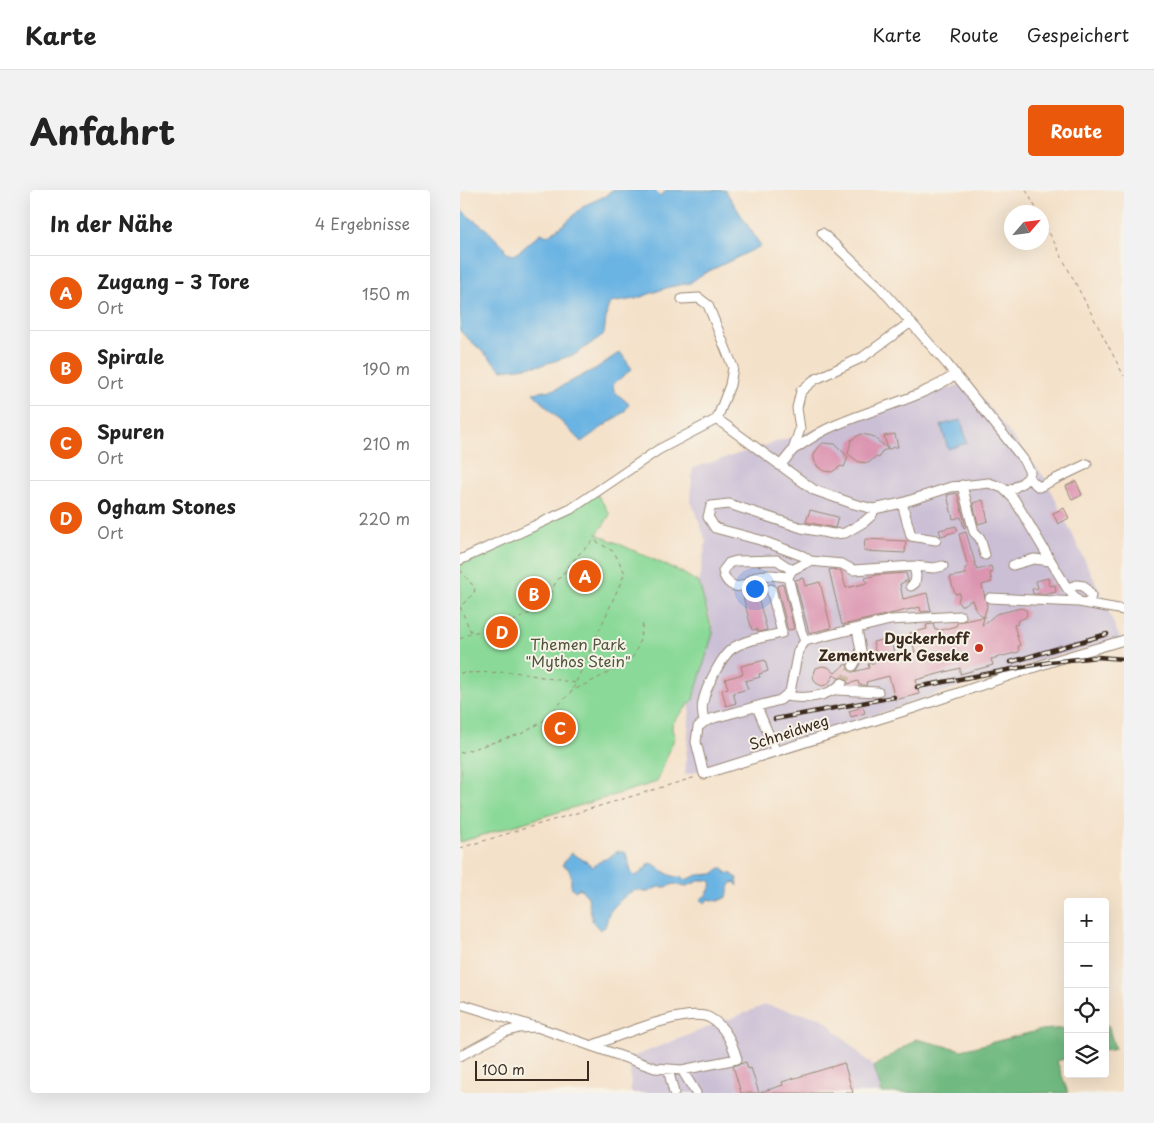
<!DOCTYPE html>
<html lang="de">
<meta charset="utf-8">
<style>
body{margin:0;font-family:"Playpen Sans",sans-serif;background:#f2f2f2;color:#222}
.controls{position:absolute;right:15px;bottom:15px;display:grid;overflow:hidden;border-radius:5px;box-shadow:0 5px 20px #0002}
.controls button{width:45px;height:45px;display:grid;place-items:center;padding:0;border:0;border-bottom:1px solid #e0e0e0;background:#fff;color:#222;font:25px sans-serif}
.compass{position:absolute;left:544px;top:15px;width:45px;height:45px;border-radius:50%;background:#fff;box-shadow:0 5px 20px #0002;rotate:62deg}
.scale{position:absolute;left:15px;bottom:12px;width:114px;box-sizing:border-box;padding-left:5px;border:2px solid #3b2a1e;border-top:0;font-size:14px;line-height:18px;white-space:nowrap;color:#3b2a1e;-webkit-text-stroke:4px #f7f3e8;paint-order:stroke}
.you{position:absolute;left:294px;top:398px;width:18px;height:18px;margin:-12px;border:4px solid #fff;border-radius:50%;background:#1a73e8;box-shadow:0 0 0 8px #1a73e833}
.badge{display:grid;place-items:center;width:32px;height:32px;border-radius:50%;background:#ea580c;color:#fff;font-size:16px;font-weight:700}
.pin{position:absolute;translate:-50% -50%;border:2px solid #fff;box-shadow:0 1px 5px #0006}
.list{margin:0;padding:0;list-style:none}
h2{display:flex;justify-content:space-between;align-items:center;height:65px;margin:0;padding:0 20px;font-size:21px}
h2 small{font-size:16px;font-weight:400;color:#767676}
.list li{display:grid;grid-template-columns:32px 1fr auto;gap:15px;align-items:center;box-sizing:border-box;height:75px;padding:0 20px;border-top:1px solid #e0e0e0}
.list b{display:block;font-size:19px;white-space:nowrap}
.list p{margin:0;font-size:16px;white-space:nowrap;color:#767676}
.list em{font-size:16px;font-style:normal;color:#767676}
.icon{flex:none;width:28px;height:28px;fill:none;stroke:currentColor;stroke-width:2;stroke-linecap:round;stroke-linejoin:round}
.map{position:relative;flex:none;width:664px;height:903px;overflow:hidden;border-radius:5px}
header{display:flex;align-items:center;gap:30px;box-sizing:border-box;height:70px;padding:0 25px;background:#fff;border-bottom:1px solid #e0e0e0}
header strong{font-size:24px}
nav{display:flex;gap:28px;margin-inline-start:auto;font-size:18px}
.intro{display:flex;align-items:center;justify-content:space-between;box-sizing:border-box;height:120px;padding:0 30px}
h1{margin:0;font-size:35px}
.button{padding:12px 22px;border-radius:5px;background:#ea580c;color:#fff;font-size:18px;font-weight:700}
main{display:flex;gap:30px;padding:0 30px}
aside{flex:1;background:#fff;border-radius:5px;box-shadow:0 5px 20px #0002}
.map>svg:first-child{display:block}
</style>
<header>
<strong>Karte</strong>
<nav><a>Karte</a><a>Route</a><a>Gespeichert</a></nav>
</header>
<div class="intro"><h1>Anfahrt</h1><a class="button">Route</a></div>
<main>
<aside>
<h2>In der Nähe<small>4 Ergebnisse</small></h2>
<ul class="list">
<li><span class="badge">A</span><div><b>Zugang – 3 Tore</b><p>Ort</p></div><em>150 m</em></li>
<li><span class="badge">B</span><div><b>Spirale</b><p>Ort</p></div><em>190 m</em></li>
<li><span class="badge">C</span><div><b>Spuren</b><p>Ort</p></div><em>210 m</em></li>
<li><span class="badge">D</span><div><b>Ogham Stones</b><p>Ort</p></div><em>220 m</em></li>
</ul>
</aside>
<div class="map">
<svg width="664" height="903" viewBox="0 0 664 903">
<rect width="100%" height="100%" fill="#f7f3e8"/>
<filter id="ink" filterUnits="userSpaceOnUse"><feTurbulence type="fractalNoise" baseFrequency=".02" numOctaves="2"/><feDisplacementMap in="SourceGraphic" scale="10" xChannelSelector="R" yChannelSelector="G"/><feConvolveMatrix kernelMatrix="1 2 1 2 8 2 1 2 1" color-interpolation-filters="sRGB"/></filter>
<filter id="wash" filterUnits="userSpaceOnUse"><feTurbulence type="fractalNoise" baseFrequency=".0096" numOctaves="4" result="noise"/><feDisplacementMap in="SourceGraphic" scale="20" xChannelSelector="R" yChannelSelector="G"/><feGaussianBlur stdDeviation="1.12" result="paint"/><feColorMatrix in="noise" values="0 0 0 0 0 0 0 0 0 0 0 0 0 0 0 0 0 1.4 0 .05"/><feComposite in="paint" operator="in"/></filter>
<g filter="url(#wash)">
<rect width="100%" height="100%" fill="#f4e1c9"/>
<path fill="#cbbfd5" d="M 509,192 L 585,288 L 643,408 L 661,451 L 591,467 L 494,498 L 336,552 L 225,585 L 230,515 L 236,504 L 252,434 L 239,393 L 246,351 L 230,308 L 233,278 Z
M 305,815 L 362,828 L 414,877 L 422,903 L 171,903 L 170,868 Z"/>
<path fill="#8ad998" stroke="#62825b" d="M 137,304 L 150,324 L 145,333 L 137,344 L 221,382 L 239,393 L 253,443 L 233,510 L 215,530 L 212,535 L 212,540 L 215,546 L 197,592 L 0,652 L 0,373 C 48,355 93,330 137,304 Z"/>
<path fill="#6fb980" stroke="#55724f" d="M 648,835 L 655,859 L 645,861 L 645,836 Z
M 608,838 L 608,868 L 597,871 L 608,903 L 422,903 L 414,877 L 456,849 L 502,860 L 581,840 Z"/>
<path fill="#6bb4e3" stroke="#536f80" d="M 152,0 L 194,0 L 200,6 L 207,0 L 265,0 L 301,56 L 241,85 L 230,93 L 209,97 L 175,109 L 150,113 L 147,120 L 144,144 L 116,164 L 82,175 L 42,180 L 0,141 L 0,18 C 9,28 16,31 26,39 C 33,45 36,51 44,56 L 45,62 L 53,65 L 60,61 L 81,43 L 87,46 L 103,35 L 125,15 L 145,6 Z
M 160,162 L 172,179 L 153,194 L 154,201 L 169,214 L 164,222 L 121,252 L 73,203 L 96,199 L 135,179 Z
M 501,230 L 507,253 L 488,259 L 481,235 Z
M 158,661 L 166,663 L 171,682 L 175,686 L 181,683 L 190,673 C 199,675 204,684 213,686 C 218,688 220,686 225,690 L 238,685 L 253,684 L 260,678 L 263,678 L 266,683 L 272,684 L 277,688 L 278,696 L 274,692 C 268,695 269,701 267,707 L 258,711 L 248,709 L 245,713 L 240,710 L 247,704 L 252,694 L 249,690 L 241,690 L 227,696 L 214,694 L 206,697 L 198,697 L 188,702 L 176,700 L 167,704 L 153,718 L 149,723 L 145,737 L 140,740 L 132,731 L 128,707 L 120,698 L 115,701 C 110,696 111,695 111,689 C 112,686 109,681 108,678 L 102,675 L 111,663 L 127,672 L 133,677 L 142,670 L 148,668 Z"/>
<g id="blocks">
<path fill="#dc95b1" d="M 401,244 L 412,246 L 428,259 L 424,246 L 435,244 L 438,257 L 435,257 L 422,261 L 419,268 L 416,267 L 408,273 L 399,272 L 388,264 L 391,250 Z
M 363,253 L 375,254 L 388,267 L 384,277 L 381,276 L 372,282 L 364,281 L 358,277 L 354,270 L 354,264 L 358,258 Z
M 616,291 L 622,305 L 612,310 L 606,296 Z
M 497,303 L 506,337 L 504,338 L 501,327 L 493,329 L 487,305 Z
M 523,310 L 528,331 L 518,334 L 513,313 Z
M 604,318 L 609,328 L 598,334 L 593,323 Z
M 350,320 L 378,327 L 375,338 L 346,332 Z
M 496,336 L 498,341 L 481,346 L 479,340 Z
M 506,342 L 517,380 L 531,376 L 533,382 L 530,383 L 532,392 L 522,395 L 527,416 L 524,427 L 516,421 L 512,410 L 503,415 L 500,415 L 498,412 L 500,403 L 495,404 L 490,387 L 506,384 L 505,378 L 508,377 L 499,344 Z
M 405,349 L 446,351 L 445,363 L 404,361 Z
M 372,379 L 381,381 L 386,398 L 407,393 L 405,388 L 417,385 L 446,383 L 448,390 L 440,394 L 443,409 L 467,403 L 471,421 L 461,422 L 460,417 L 382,435 L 369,380 Z
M 343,388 L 345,396 L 360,392 L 371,438 L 349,443 L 335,390 Z
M 588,388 L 589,396 L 595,395 L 596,402 L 587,404 L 573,404 L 572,399 L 578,398 L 576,391 Z
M 323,394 L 334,439 L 328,440 L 317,396 Z
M 296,400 L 307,440 L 298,442 L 297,439 L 292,440 L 282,403 Z
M 561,418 L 566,420 L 567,424 L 565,428 L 557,431 L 558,434 L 554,435 L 560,456 L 558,456 L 559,462 L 531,469 L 533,475 L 526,477 L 500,484 L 500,478 L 456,490 L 459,504 L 435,510 L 429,486 L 406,492 L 407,495 L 399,495 L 398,491 L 388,494 L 387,489 L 384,487 L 378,488 L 374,485 L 368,494 L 362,496 L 356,493 L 353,487 L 356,478 L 362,476 L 368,477 L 375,483 L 384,475 L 387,474 L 388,480 L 393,482 L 409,478 L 408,474 L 418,472 L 413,452 L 430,448 L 435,467 L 455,462 L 450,443 L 467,439 L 466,435 L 473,434 L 475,440 L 478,439 L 478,441 L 496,436 L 498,432 L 524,427 L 522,436 L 536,424 Z
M 305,470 L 308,481 L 299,484 L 300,487 L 285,491 L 288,499 L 273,503 L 276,513 L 266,516 L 262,500 L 268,498 L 265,489 L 283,484 L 281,476 Z
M 403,517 L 405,523 L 391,527 L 389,521 Z
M 286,872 L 288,879 L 291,878 L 299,903 L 281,903 L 273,876 Z
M 384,873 L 393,903 L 301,903 L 301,902 L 323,895 L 322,892 Z"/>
</g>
</g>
<g filter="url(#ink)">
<use href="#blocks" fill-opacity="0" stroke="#988674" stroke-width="1"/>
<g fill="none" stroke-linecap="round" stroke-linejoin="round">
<path stroke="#cfbca7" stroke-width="9" stroke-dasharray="9 4.5" stroke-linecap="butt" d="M 382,493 L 393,476"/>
<g stroke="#988674" stroke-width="11">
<path id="minor" d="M 362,43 L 420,97 L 487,174 L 563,269 L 570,282 L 568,288 L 562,293 L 547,302
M 222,109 L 239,108 L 248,115 L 273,177 L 270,195 L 257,229
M 333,260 C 344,253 355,245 367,239 C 408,219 457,211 496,184
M 320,276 L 333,260 L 340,239 L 337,218 L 341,201 L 354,190 L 403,167 L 451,132
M 568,288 L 579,297 L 627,274
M 502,295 L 514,342 L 520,348 L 525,365
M 442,313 L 451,346 L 476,350
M 414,319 L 412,325 L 404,332 L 385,343 L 373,344 L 342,338 L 269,314 L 251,316 L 248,327 L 255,338 L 300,350 L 343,366 L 350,371 L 382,374 L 393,380 L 454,376 L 474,378 L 483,376
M 0,370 L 111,319 L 198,260 L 257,229 L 354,300 L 394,314 L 414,319 L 442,313 L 491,297 L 529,293 L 543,298 L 554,309 L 607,398 L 619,412 L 664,420
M 553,375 L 574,369 L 591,371
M 332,380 L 350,371
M 328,387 L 332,380 L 317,370 L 276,371 L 269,373 L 263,381 C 265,392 274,401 286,394 C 289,392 292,388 296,387 C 305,383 318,386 328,387 L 341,441 L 345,451
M 451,396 L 455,393 L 456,386 L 454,376
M 607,398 L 617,395 L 624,396 L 631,405 L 629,414
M 530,408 L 619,412
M 501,426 L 430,430 L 345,451 L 338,461 L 330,502 L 320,510 L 254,528 L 244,532 L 238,537 L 236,552 L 244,584 L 454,518 L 590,472 L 664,450
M 393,476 L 401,461 L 397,439
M 376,500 L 418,502
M 325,506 C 344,509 368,508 382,493
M 297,517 L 316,562
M 244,532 C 243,525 241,519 243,512 C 245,499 262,465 273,458 C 286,449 307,447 322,443 L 311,399
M 4,815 L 72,836
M 0,866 L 45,842 L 59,838 L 77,837 L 195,878 L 222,880 L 277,869 C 272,853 266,837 250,828 C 228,816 156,847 131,856
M 208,879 L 214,903
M 222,880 L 236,903"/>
</g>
<path stroke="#988674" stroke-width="1" stroke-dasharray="4 4" stroke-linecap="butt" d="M 566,0 L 578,22
M 582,29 L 664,186
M 0,380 L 15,398 L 14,403 L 0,417 L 11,442
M 0,449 L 11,443 L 39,438 L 76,420 L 87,410 L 96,392 L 120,363 L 134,350 L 154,362 L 165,383 L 112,501
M 0,483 L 54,482 L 116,493
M 0,563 L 63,543 L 82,532 L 112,501 L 168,473 C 179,461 180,448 183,433
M 0,658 L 236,587"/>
<use href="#minor" stroke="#fff" stroke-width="9"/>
<g stroke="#3b2a1e" stroke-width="4.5">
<path id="rail" d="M 551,472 L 647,444
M 457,497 L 590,472 L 638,467 L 664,469
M 315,529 L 434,507"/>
</g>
<use href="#rail" stroke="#f7f3e8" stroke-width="2.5" stroke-dasharray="8" stroke-linecap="butt"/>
</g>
</g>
<circle fill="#c8321e" stroke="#f7f3e8" stroke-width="2" cx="519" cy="458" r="5"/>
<g text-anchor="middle" stroke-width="4" stroke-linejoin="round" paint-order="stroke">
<g font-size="15" font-weight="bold" fill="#3b2a1e" stroke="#f7f3e8" text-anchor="end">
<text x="509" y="454">Dyckerhoff<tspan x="509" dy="17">Zementwerk Geseke</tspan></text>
</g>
<g font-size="15" fill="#4f563c" stroke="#f7f3e8">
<text x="118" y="460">Themen Park<tspan x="118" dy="17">"Mythos Stein"</tspan></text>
</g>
<g font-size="15" fill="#3b2a1e" stroke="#f7f3e8">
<text transform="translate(329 543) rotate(-18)" y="5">Schneidweg</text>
</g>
</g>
</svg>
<div class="controls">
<button>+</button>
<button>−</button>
<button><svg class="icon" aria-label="locate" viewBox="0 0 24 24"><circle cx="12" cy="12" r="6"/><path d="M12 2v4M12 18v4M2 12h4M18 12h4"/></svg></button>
<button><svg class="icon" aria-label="layers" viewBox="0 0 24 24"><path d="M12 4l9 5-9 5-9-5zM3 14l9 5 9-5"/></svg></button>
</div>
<svg class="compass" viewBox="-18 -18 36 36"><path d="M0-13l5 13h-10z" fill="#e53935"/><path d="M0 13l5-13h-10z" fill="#767676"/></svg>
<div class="scale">100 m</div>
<div class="you"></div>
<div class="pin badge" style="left:125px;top:386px">A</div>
<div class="pin badge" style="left:74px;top:404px">B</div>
<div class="pin badge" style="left:100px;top:538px">C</div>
<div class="pin badge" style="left:42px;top:442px">D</div>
</div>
</main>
